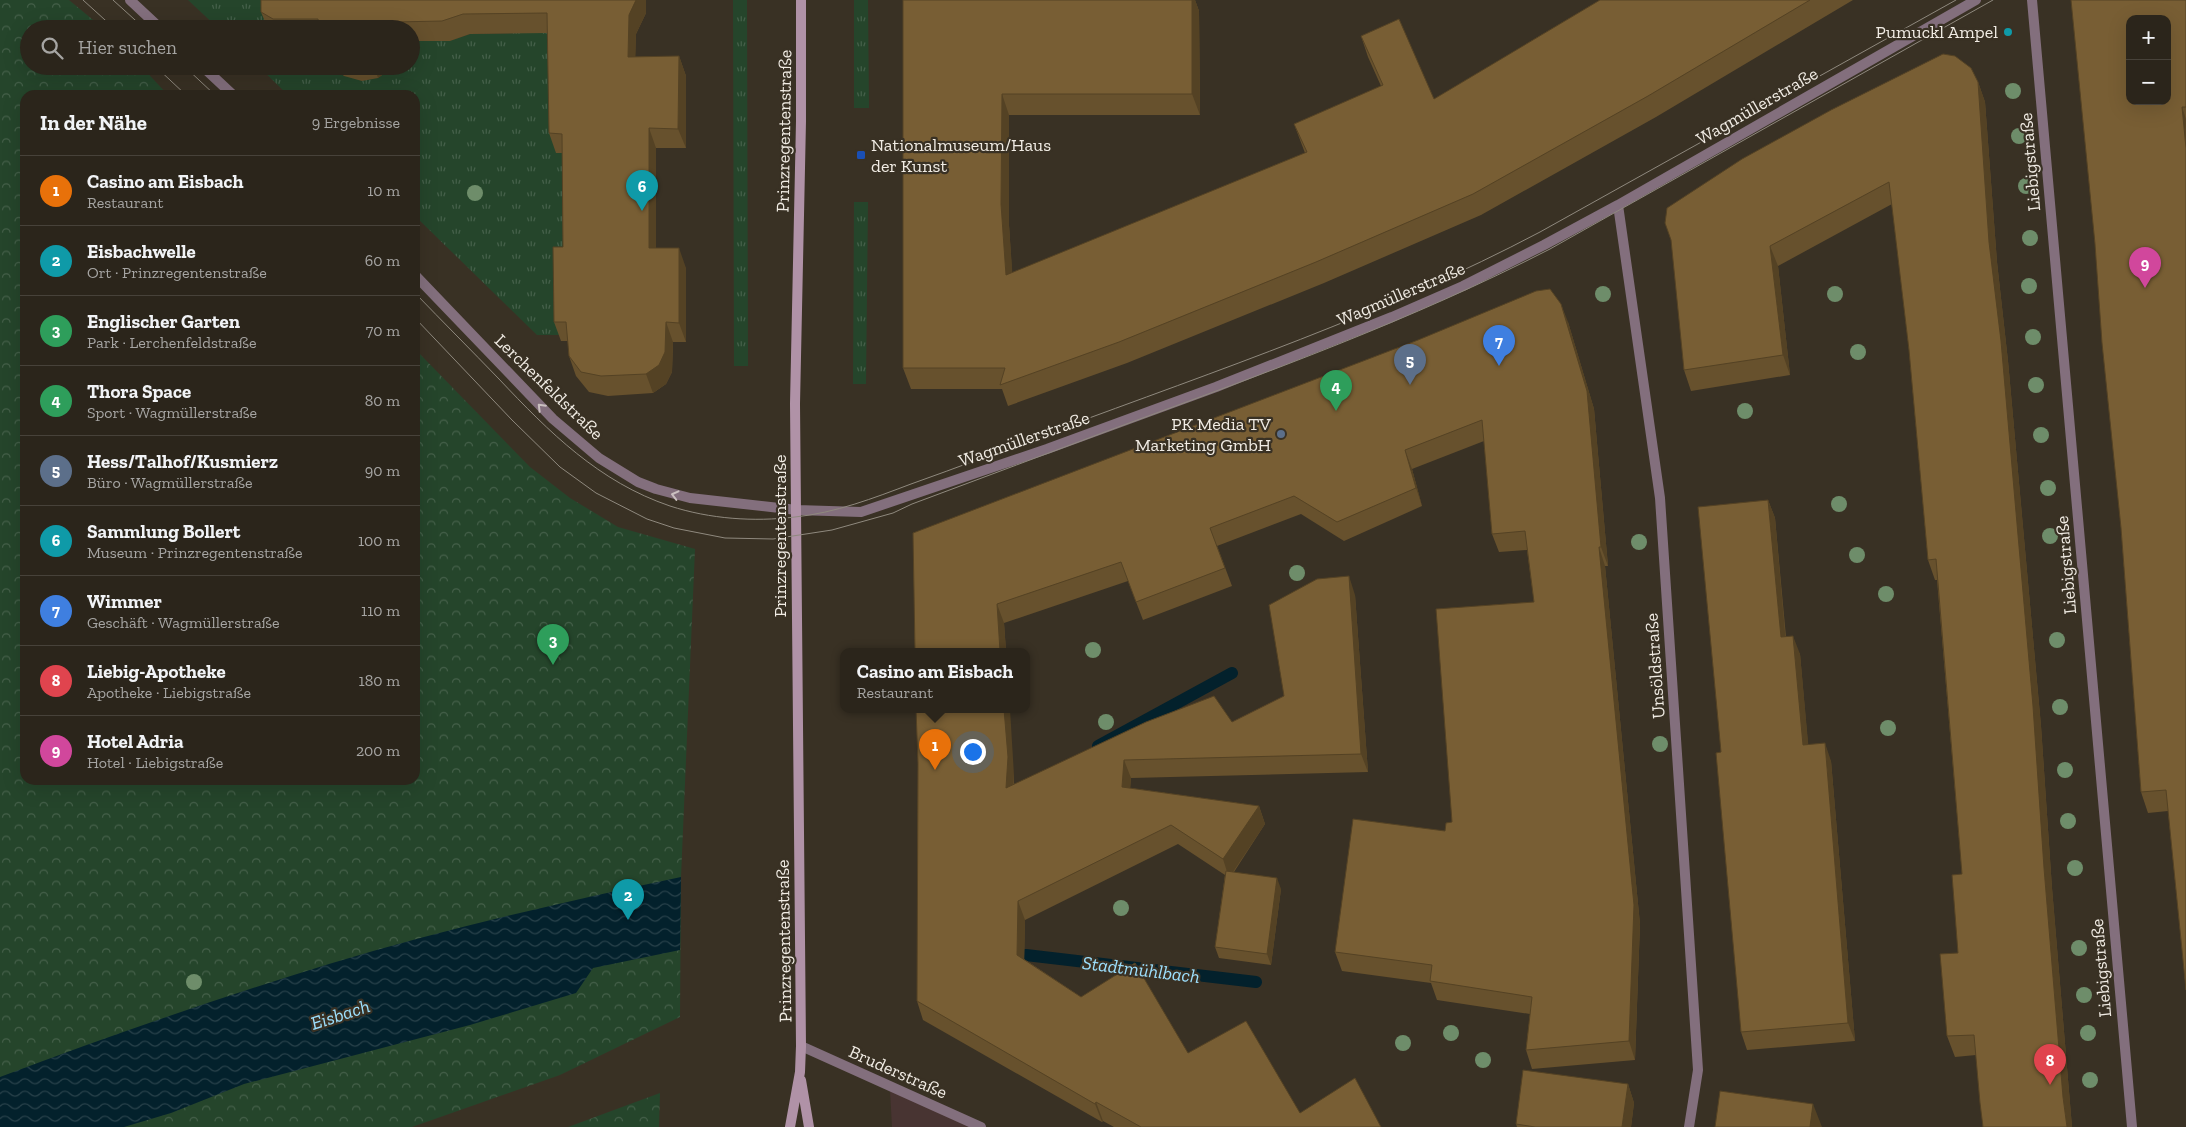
<!DOCTYPE html>
<html lang="de">
<meta charset="utf-8">
<style>
body{margin:0;font-family:"Zilla Slab",serif;background:#332d24;color:#f1f3f6}
.controls{position:absolute;right:15px;top:15px;display:grid;overflow:hidden;border-radius:10px;box-shadow:0 5px 20px #0002}
.controls button{width:45px;height:45px;display:grid;place-items:center;padding:0;border:0;border-bottom:1px solid #47423a;background:#2b251b;color:#f1f3f6;font:25px sans-serif}
.you{position:absolute;left:972px;top:751px;width:18px;height:18px;margin:-12px;border:4px solid #fff;border-radius:50%;background:#1a73e8;box-shadow:0 0 0 8px #1a73e833}
.badge{display:grid;place-items:center;width:32px;height:32px;border-radius:50%;background:#db2777;color:#fff;font-size:16px;font-weight:700}
.pin{position:absolute;translate:-50% -41px;filter:drop-shadow(0 1px 2px #0008)}
.pin::after{content:'';position:absolute;top:26px;width:18px;height:15px;background:inherit;clip-path:polygon(0 0,100% 0,50% 100%)}
.popup{position:absolute;left:840px;top:648px;width:190px;height:65px;box-sizing:border-box;display:grid;place-content:center;border-radius:10px;background:#2b251b;filter:drop-shadow(0 1px 4px #0005);font-size:16px;white-space:nowrap;color:#a6a5a3}
.popup b{font-size:19px;color:#f1f3f6}
.popup::after{content:'';position:absolute;left:50%;top:100%;margin-left:-10px;border:10px solid transparent;border-top-color:#2b251b}
.list{margin:0;padding:0;list-style:none}
h2{display:flex;justify-content:space-between;align-items:center;height:65px;margin:0;padding:0 20px;font-size:21px}
h2 small{font-size:16px;font-weight:400;color:#a6a5a3}
.list li{display:grid;grid-template-columns:32px 1fr auto;gap:15px;align-items:center;box-sizing:border-box;height:70px;padding:0 20px;border-top:1px solid #47423a}
.list b{display:block;font-size:19px;white-space:nowrap}
.list p{margin:0;font-size:16px;white-space:nowrap;color:#a6a5a3}
.list em{font-size:16px;font-style:normal;color:#a6a5a3}
.icon{flex:none;width:28px;height:28px;fill:none;stroke:currentColor;stroke-width:2;stroke-linecap:round;stroke-linejoin:round}
.map{position:relative;flex:none;width:2186px;height:1127px;overflow:hidden}
.search{position:absolute;background:#2b251b;box-shadow:0 5px 20px #0002;left:20px;top:20px;width:400px;height:55px;display:flex;align-items:center;gap:12px;box-sizing:border-box;padding:0 18px;border-radius:28px;color:#a6a5a3;font-size:19px}
.panel{position:absolute;background:#2b251b;box-shadow:0 5px 20px #0002;left:20px;top:90px;width:400px;height:695px;border-radius:15px}
.map>svg:first-child{display:block}
</style>
<div class="map">
<svg width="2186" height="1127" viewBox="0 0 2186 1127">
<defs>
<pattern id="grass-tufts" width="24" height="20" patternUnits="userSpaceOnUse" patternTransform="scale(1.25)"><rect width="24" height="20" fill="#25452b"/><path d="M3 7l-1-3M5 7V3M7 7l1-3M15 17l-1-3M17 17v-4M19 17l1-3" fill="none" stroke="#45604a"/></pattern>
<pattern id="park-crowns" width="20" height="18" patternUnits="userSpaceOnUse" patternTransform="scale(1.25)"><rect width="20" height="18" fill="#25452b"/><path d="M2 6a3 3 0 1 1 6 0M12 15a3 3 0 1 1 6 0" fill="none" stroke="#45604a"/></pattern>
<pattern id="water-waves" width="16" height="10" patternUnits="userSpaceOnUse" patternTransform="scale(1.25)"><rect width="16" height="10" fill="#03212c"/><path d="M0 5q4-4 8 0t8 0" fill="none" stroke="#28414a"/></pattern>
</defs>
<rect width="100%" height="100%" fill="#393124"/>
<path fill="#483432" d="M 890,1090 L 971,1127 L 892,1127 Z"/>
<path fill="url(#grass-tufts)" d="M 188,0 L 268,0 L 269,29 L 219,29 Z
M 733,0 L 747,0 L 748,366 L 734,366 Z
M 854,0 L 868,0 L 869,108 L 854,108 Z
M 564,32 L 569,153 L 561,335 L 537,335 L 415,216 L 415,95 L 288,95 L 258,66 L 333,66 L 344,76 L 394,66 L 411,66 L 411,41 L 449,41 L 470,34 Z
M 854,202 L 868,202 L 866,384 L 853,384 Z"/>
<path fill="url(#park-crowns)" d="M 0,0 L 69,0 L 104,29 L 29,29 L 29,66 L 141,66 L 168,95 L 25,95 L 25,780 L 415,780 L 415,349 L 530,467 L 570,498 L 618,527 L 695,549 L 681,877 L 680,1017 L 560,1075 L 412,1127 L 0,1127 Z
M 660,1093 L 659,1127 L 568,1127 Z"/>
<path fill="url(#water-waves)" d="M 681,877 L 680,950 L 593,968 L 576,993 L 470,1025 L 244,1084 L 171,1113 L 124,1127 L 0,1127 L 0,1077 C 109,1036 218,998 329,964 C 445,929 563,902 681,877 Z"/>
<g fill="none" stroke-linecap="round" stroke-linejoin="round">
<path stroke="#03212c" stroke-width="12" d="M 1098,746 L 1232,673
M 1026,955 L 1256,982"/>
<path stroke="#836f7d" stroke-width="10" d="M 130,0 L 161,29
M 2032,0 L 2132,1127
M 202,66 L 233,95
M 1618,205 L 1660,498 L 1698,1070 L 1689,1127
M 415,275 L 553,419 L 599,458 L 638,482 L 656,489 L 690,498 L 797,510 L 861,512 L 1047,449 L 1216,387 L 1392,317 L 1463,286 L 1544,245 L 1618,205 L 1976,0
M 801,1046 L 981,1127"/>
<path stroke="#b092a7" stroke-width="10" d="M 801,1080 L 809,1127
M 790,1127 L 800,1072 L 801,1046 L 795,404 L 801,121 L 801,0"/>
<path stroke="#8f897e" stroke-width="1" d="M 83,0 L 115,29
M 113,0 L 145,29
M 155,66 L 186,95
M 184,66 L 215,95
M 415,293 C 443,322 471,350 499,379 C 549,432 599,482 670,506 C 710,519 754,522 795,517 C 835,513 874,498 911,484 C 959,467 1006,449 1054,431 C 1218,370 1385,314 1540,232 L 1956,0
M 415,318 L 512,420 L 560,467 L 596,493 L 647,519 L 674,528 L 725,538 L 773,539 L 832,530 L 893,513 L 912,504 C 982,478 1051,452 1121,426 C 1266,373 1412,320 1550,249 L 1993,0"/>
</g>
<g fill="#6e8d6a">
<circle cx="2013" cy="91" r="8"/>
<circle cx="2019" cy="136" r="8"/>
<circle cx="2026" cy="186" r="8"/>
<circle cx="475" cy="193" r="8"/>
<circle cx="2030" cy="238" r="8"/>
<circle cx="2029" cy="286" r="8"/>
<circle cx="1603" cy="294" r="8"/>
<circle cx="1835" cy="294" r="8"/>
<circle cx="2033" cy="337" r="8"/>
<circle cx="1858" cy="352" r="8"/>
<circle cx="2036" cy="385" r="8"/>
<circle cx="1745" cy="411" r="8"/>
<circle cx="2041" cy="435" r="8"/>
<circle cx="2048" cy="488" r="8"/>
<circle cx="1839" cy="504" r="8"/>
<circle cx="2050" cy="536" r="8"/>
<circle cx="1639" cy="542" r="8"/>
<circle cx="1857" cy="555" r="8"/>
<circle cx="1297" cy="573" r="8"/>
<circle cx="1886" cy="594" r="8"/>
<circle cx="2057" cy="640" r="8"/>
<circle cx="1093" cy="650" r="8"/>
<circle cx="2060" cy="707" r="8"/>
<circle cx="1106" cy="722" r="8"/>
<circle cx="1888" cy="728" r="8"/>
<circle cx="1660" cy="744" r="8"/>
<circle cx="2065" cy="770" r="8"/>
<circle cx="2068" cy="821" r="8"/>
<circle cx="2075" cy="868" r="8"/>
<circle cx="1121" cy="908" r="8"/>
<circle cx="2079" cy="948" r="8"/>
<circle cx="194" cy="982" r="8"/>
<circle cx="2084" cy="995" r="8"/>
<circle cx="1451" cy="1033" r="8"/>
<circle cx="2088" cy="1033" r="8"/>
<circle cx="1403" cy="1043" r="8"/>
<circle cx="1483" cy="1060" r="8"/>
<circle cx="2090" cy="1080" r="8"/>
</g>
<path fill="#67512d" d="M 903,0 L 1195,0 L 1199,11 L 1200,115 L 1009,115 L 1009,225 L 1012,273 L 1305,153 L 1294,124 L 1381,86 L 1368,57 L 1361,36 L 1434,99 L 1600,0 L 1853,0 L 1656,117 L 1481,215 L 1324,283 L 1127,363 L 1008,406 L 1002,389 L 911,389 L 903,368 Z
M 2186,0 L 2186,990 L 2168,811 L 2148,813 L 2141,792 L 2121,528 L 2095,244 Z
M 261,12 L 646,13 L 636,34 L 635,57 L 679,56 L 686,76 L 686,148 L 656,148 L 656,248 L 686,268 L 686,342 L 673,342 L 672,372 L 666,384 L 653,393 L 608,396 L 589,392 L 576,376 L 569,356 L 568,341 L 561,341 L 554,322 L 563,247 L 562,153 L 556,153 L 549,133 L 548,33 L 470,34 L 450,41 L 411,41 L 411,29 L 268,29 Z
M 333,66 L 394,66 L 393,67 L 378,78 L 362,81 L 344,76 Z
M 1978,82 L 1985,102 L 1997,262 L 2008,361 L 2041,726 L 2052,888 L 2072,1127 L 1983,1127 L 1976,1055 L 1955,1057 L 1947,1036 L 1958,953 L 1962,874 L 1937,580 L 1935,580 L 1928,560 L 1909,350 L 1892,204 L 1778,266 L 1790,375 L 1691,391 L 1684,370 L 1672,241 L 1665,223 Z
M 1568,322 L 1594,409 L 1608,566 L 1605,566 L 1640,924 L 1635,1060 L 1532,1069 L 1526,1050 L 1530,1014 L 1437,1000 L 1431,983 L 1342,971 L 1335,952 L 1445,831 L 1452,822 L 1534,602 L 1527,550 L 1499,552 L 1492,534 L 1484,441 L 1412,469 L 1422,506 L 1344,541 L 1301,514 L 1217,546 L 1232,586 L 1143,620 L 1128,581 L 1004,623 L 1006,651 L 915,651 L 913,533 Z
M 1768,500 L 1775,518 L 1786,637 L 1800,654 L 1808,745 L 1831,761 L 1855,1041 L 1747,1050 L 1741,1032 L 1721,752 Z
M 1355,595 L 1368,772 L 1131,778 L 1130,788 L 1259,806 L 1265,824 L 1234,872 L 1281,889 L 1271,965 L 1219,958 L 1215,947 L 1225,875 L 1178,844 L 1025,920 L 1024,959 L 1081,997 L 1300,1113 L 1381,1127 L 1114,1127 L 1103,1121 L 1102,1122 L 923,1020 L 917,1001 L 918,763 L 1014,775 L 1014,784 L 1232,722 L 1284,696 Z
M 1628,1084 L 1634,1103 L 1631,1127 L 1517,1127 L 1516,1124 Z"/>
<path fill="#544224" d="M 636,0 L 646,0 L 646,13 L 636,34 L 635,76 L 628,57 L 629,15 Z
M 1192,0 L 1195,0 L 1199,11 L 1200,115 L 1192,94 Z
M 395,22 L 398,29 L 393,29 Z
M 679,56 L 686,76 L 686,148 L 678,129 Z
M 374,66 L 394,66 L 393,67 L 378,78 Z
M 1978,82 L 1985,102 L 1997,262 L 2008,361 L 2041,726 L 2052,888 L 2072,1127 L 2067,1127 L 2063,1097 L 2044,868 L 1989,242 Z
M 1002,94 L 1009,115 L 1009,225 L 1014,296 L 1006,275 L 1001,204 Z
M 2182,107 L 2186,119 L 2186,148 Z
M 649,128 L 656,148 L 656,268 L 649,248 Z
M 1770,246 L 1778,266 L 1790,375 L 1783,355 Z
M 679,248 L 686,268 L 686,342 L 679,323 Z
M 1561,304 L 1568,322 L 1594,409 L 1608,566 L 1601,547 Z
M 666,322 L 673,342 L 672,372 L 666,384 L 653,393 L 646,374 Z
M 1405,450 L 1412,469 L 1422,506 L 1416,488 Z
M 1768,500 L 1775,518 L 1787,655 L 1781,637 Z
M 1599,547 L 1605,566 L 1640,924 L 1635,1060 L 1629,1041 Z
M 1349,576 L 1355,595 L 1368,772 L 1361,754 Z
M 997,604 L 1004,623 L 1006,651 L 1000,651 Z
M 1793,636 L 1800,654 L 1810,763 L 1803,745 Z
M 1004,709 L 1010,709 L 1014,775 L 1012,807 L 1006,788 Z
M 1825,743 L 1831,761 L 1855,1041 L 1848,1023 Z
M 1124,760 L 1131,778 L 1129,806 L 1122,787 Z
M 1259,806 L 1265,824 L 1229,878 L 1223,859 Z
M 1277,878 L 1281,889 L 1271,965 L 1267,954 Z
M 1018,901 L 1025,920 L 1024,973 L 1017,955 Z
M 1628,1084 L 1634,1103 L 1631,1127 L 1622,1127 Z
M 1096,1102 L 1103,1121 L 1102,1122 L 1095,1104 Z
M 1813,1104 L 1822,1127 L 1810,1127 Z"/>
<path fill="#785e34" stroke="#544224" fill-rule="evenodd" d="M 261,0 L 636,0 L 629,15 L 628,57 L 679,56 L 678,129 L 649,128 L 649,248 L 679,248 L 679,323 L 666,322 L 665,352 L 659,365 L 646,374 L 601,376 L 581,372 L 569,356 L 566,322 L 554,322 L 553,247 L 563,247 L 562,134 L 549,133 L 547,13 L 463,14 L 442,21 L 395,22 L 393,29 L 320,29 L 318,19 L 273,19 L 261,12 Z
M 903,0 L 1192,0 L 1192,94 L 1002,94 L 1001,204 L 1006,275 L 1307,152 L 1294,124 L 1383,85 L 1361,36 L 1399,19 L 1434,99 L 1600,0 L 1810,0 L 1648,96 L 1473,194 L 1316,262 L 1119,342 L 1000,385 L 1005,368 L 903,368 Z
M 2071,0 L 2186,0 L 2186,107 L 2182,107 L 2186,148 L 2186,990 L 2166,790 L 2141,792 L 2121,528 L 2102,343 L 2095,244 ZM 2130,19 L 2167,19 L 2167,101 L 2130,101 Z
M 1943,54 L 1955,56 L 1971,68 L 1978,82 L 1989,242 L 2001,341 L 2033,706 L 2044,868 L 2063,1097 L 2067,1127 L 1983,1127 L 1980,1103 L 1974,1035 L 1947,1036 L 1940,954 L 1958,953 L 1952,875 L 1962,874 L 1936,559 L 1928,560 L 1909,350 L 1889,182 L 1770,246 L 1783,355 L 1684,370 L 1671,240 L 1665,223 L 1667,208 L 1742,159 L 1831,110 Z
M 1550,289 L 1561,304 L 1587,391 L 1601,547 L 1599,547 L 1634,905 L 1629,1041 L 1526,1050 L 1532,997 L 1430,981 L 1432,965 L 1335,952 L 1353,819 L 1445,831 L 1446,823 L 1452,822 L 1436,609 L 1534,602 L 1525,531 L 1492,534 L 1482,420 L 1405,450 L 1416,488 L 1337,522 L 1294,496 L 1210,528 L 1225,568 L 1136,602 L 1121,562 L 997,604 L 1000,651 L 915,651 L 913,533 L 1418,340 L 1536,291 Z
M 1768,500 L 1781,637 L 1793,636 L 1803,745 L 1825,743 L 1848,1023 L 1741,1032 L 1716,753 L 1721,752 L 1698,507 Z
M 1349,576 L 1361,754 L 1124,760 L 1122,787 L 1259,806 L 1223,859 L 1171,825 L 1018,901 L 1017,955 L 1081,997 L 1135,963 L 1188,1053 L 1246,1021 L 1300,1113 L 1355,1078 L 1381,1127 L 1141,1127 L 1096,1102 L 1095,1104 L 917,1001 L 918,763 L 916,709 L 1004,709 L 1008,757 L 1006,788 L 1146,722 L 1214,696 L 1232,722 L 1284,696 L 1269,605 L 1317,579 Z
M 1226,871 L 1277,878 L 1267,954 L 1215,947 Z
M 1523,1070 L 1628,1084 L 1622,1127 L 1535,1127 L 1516,1124 Z
M 1720,1091 L 1813,1104 L 1810,1127 L 1715,1127 Z"/>
<defs><path id="oneway-chevron" d="M-2-3.5L2.5 0L-2 3.5" fill="none" stroke-width="1.6" stroke-linecap="round" stroke-linejoin="round" transform="scale(1.25)"/></defs>
<g stroke="#cac0c0">
<use href="#oneway-chevron" transform="translate(541 407) rotate(-135)"/>
<use href="#oneway-chevron" transform="translate(675 495) rotate(-166)"/>
</g>
<circle fill="#0f9aa8" stroke="#393124" stroke-width="2" cx="2008" cy="32" r="5"/>
<rect fill="#1a4fb4" stroke="#393124" stroke-width="2" x="856" y="150" width="10" height="10" rx="2.5"/>
<circle fill="#5c6f8a" stroke="#393124" stroke-width="2" cx="1281" cy="434" r="5"/>
<g text-anchor="middle" stroke-width="4.5" stroke-linejoin="round" paint-order="stroke">
<g font-size="18" fill="#f1ece4" stroke="#393124" text-anchor="end">
<text x="1998" y="38">Pumuckl Ampel</text>
<text x="871" y="151" text-anchor="start">Nationalmuseum/Haus<tspan x="871" dy="21">der Kunst</tspan></text>
<text x="1271" y="430">PK Media TV<tspan x="1271" dy="21">Marketing GmbH</tspan></text>
</g>
<g font-size="18" fill="#f1ece4" stroke="#393124">
<text transform="translate(1757 106) rotate(-30)" y="6">Wagmüllerstraße</text>
<text transform="translate(784 131) rotate(-89)" y="6">Prinzregentenstraße</text>
<text transform="translate(2030 162) rotate(-95)" y="6">Liebigstraße</text>
<text transform="translate(1401 294) rotate(-23)" y="6">Wagmüllerstraße</text>
<text transform="translate(549 387) rotate(44)" y="6">Lerchenfeldstraße</text>
<text transform="translate(1024 439) rotate(-19)" y="6">Wagmüllerstraße</text>
<text transform="translate(780 536) rotate(-90)" y="6">Prinzregentenstraße</text>
<text transform="translate(2066 565) rotate(-95)" y="6">Liebigstraße</text>
<text transform="translate(1655 666) rotate(-94)" y="6">Unsöldstraße</text>
<text transform="translate(784 941) rotate(-91)" y="6">Prinzregentenstraße</text>
<text transform="translate(2101 968) rotate(-95)" y="6">Liebigstraße</text>
<text transform="translate(898 1072) rotate(24)" y="6">Bruderstraße</text>
</g>
<g font-size="19" font-style="italic" fill="#9de0fe" stroke="#393124">
<text transform="translate(1141 969) rotate(7)" y="7">Stadtmühlbach</text>
<text transform="translate(340 1014) rotate(-18)" y="7">Eisbach</text>
</g>
</g>
</svg>
<div class="controls">
<button>+</button>
<button>−</button>
</div>
<div class="you"></div>
<div class="pin badge" style="left:935px;top:770px;background:#e8710a">1</div>
<div class="popup"><b>Casino am Eisbach</b>Restaurant</div>
<div class="pin badge" style="left:628px;top:920px;background:#0f9aa8">2</div>
<div class="pin badge" style="left:553px;top:665px;background:#2e9e5b">3</div>
<div class="pin badge" style="left:1336px;top:411px;background:#2e9e5b">4</div>
<div class="pin badge" style="left:1410px;top:385px;background:#5c6f8a">5</div>
<div class="pin badge" style="left:642px;top:211px;background:#0f9aa8">6</div>
<div class="pin badge" style="left:1499px;top:366px;background:#3f7fe0">7</div>
<div class="pin badge" style="left:2050px;top:1085px;background:#e0444e">8</div>
<div class="pin badge" style="left:2145px;top:288px;background:#d1479c">9</div>
<div class="search"><svg class="icon" aria-label="search" viewBox="0 0 24 24"><circle cx="10" cy="10" r="6"/><path d="M15 15l6 6"/></svg>Hier suchen</div>
<section class="panel">
<h2>In der Nähe<small>9 Ergebnisse</small></h2>
<ul class="list">
<li><span class="badge" style="background:#e8710a">1</span><div><b>Casino am Eisbach</b><p>Restaurant</p></div><em>10 m</em></li>
<li><span class="badge" style="background:#0f9aa8">2</span><div><b>Eisbachwelle</b><p>Ort · Prinzregentenstraße</p></div><em>60 m</em></li>
<li><span class="badge" style="background:#2e9e5b">3</span><div><b>Englischer Garten</b><p>Park · Lerchenfeldstraße</p></div><em>70 m</em></li>
<li><span class="badge" style="background:#2e9e5b">4</span><div><b>Thora Space</b><p>Sport · Wagmüllerstraße</p></div><em>80 m</em></li>
<li><span class="badge" style="background:#5c6f8a">5</span><div><b>Hess/Talhof/Kusmierz</b><p>Büro · Wagmüllerstraße</p></div><em>90 m</em></li>
<li><span class="badge" style="background:#0f9aa8">6</span><div><b>Sammlung Bollert</b><p>Museum · Prinzregentenstraße</p></div><em>100 m</em></li>
<li><span class="badge" style="background:#3f7fe0">7</span><div><b>Wimmer</b><p>Geschäft · Wagmüllerstraße</p></div><em>110 m</em></li>
<li><span class="badge" style="background:#e0444e">8</span><div><b>Liebig-Apotheke</b><p>Apotheke · Liebigstraße</p></div><em>180 m</em></li>
<li><span class="badge" style="background:#d1479c">9</span><div><b>Hotel Adria</b><p>Hotel · Liebigstraße</p></div><em>200 m</em></li>
</ul>
</section>
</div>
